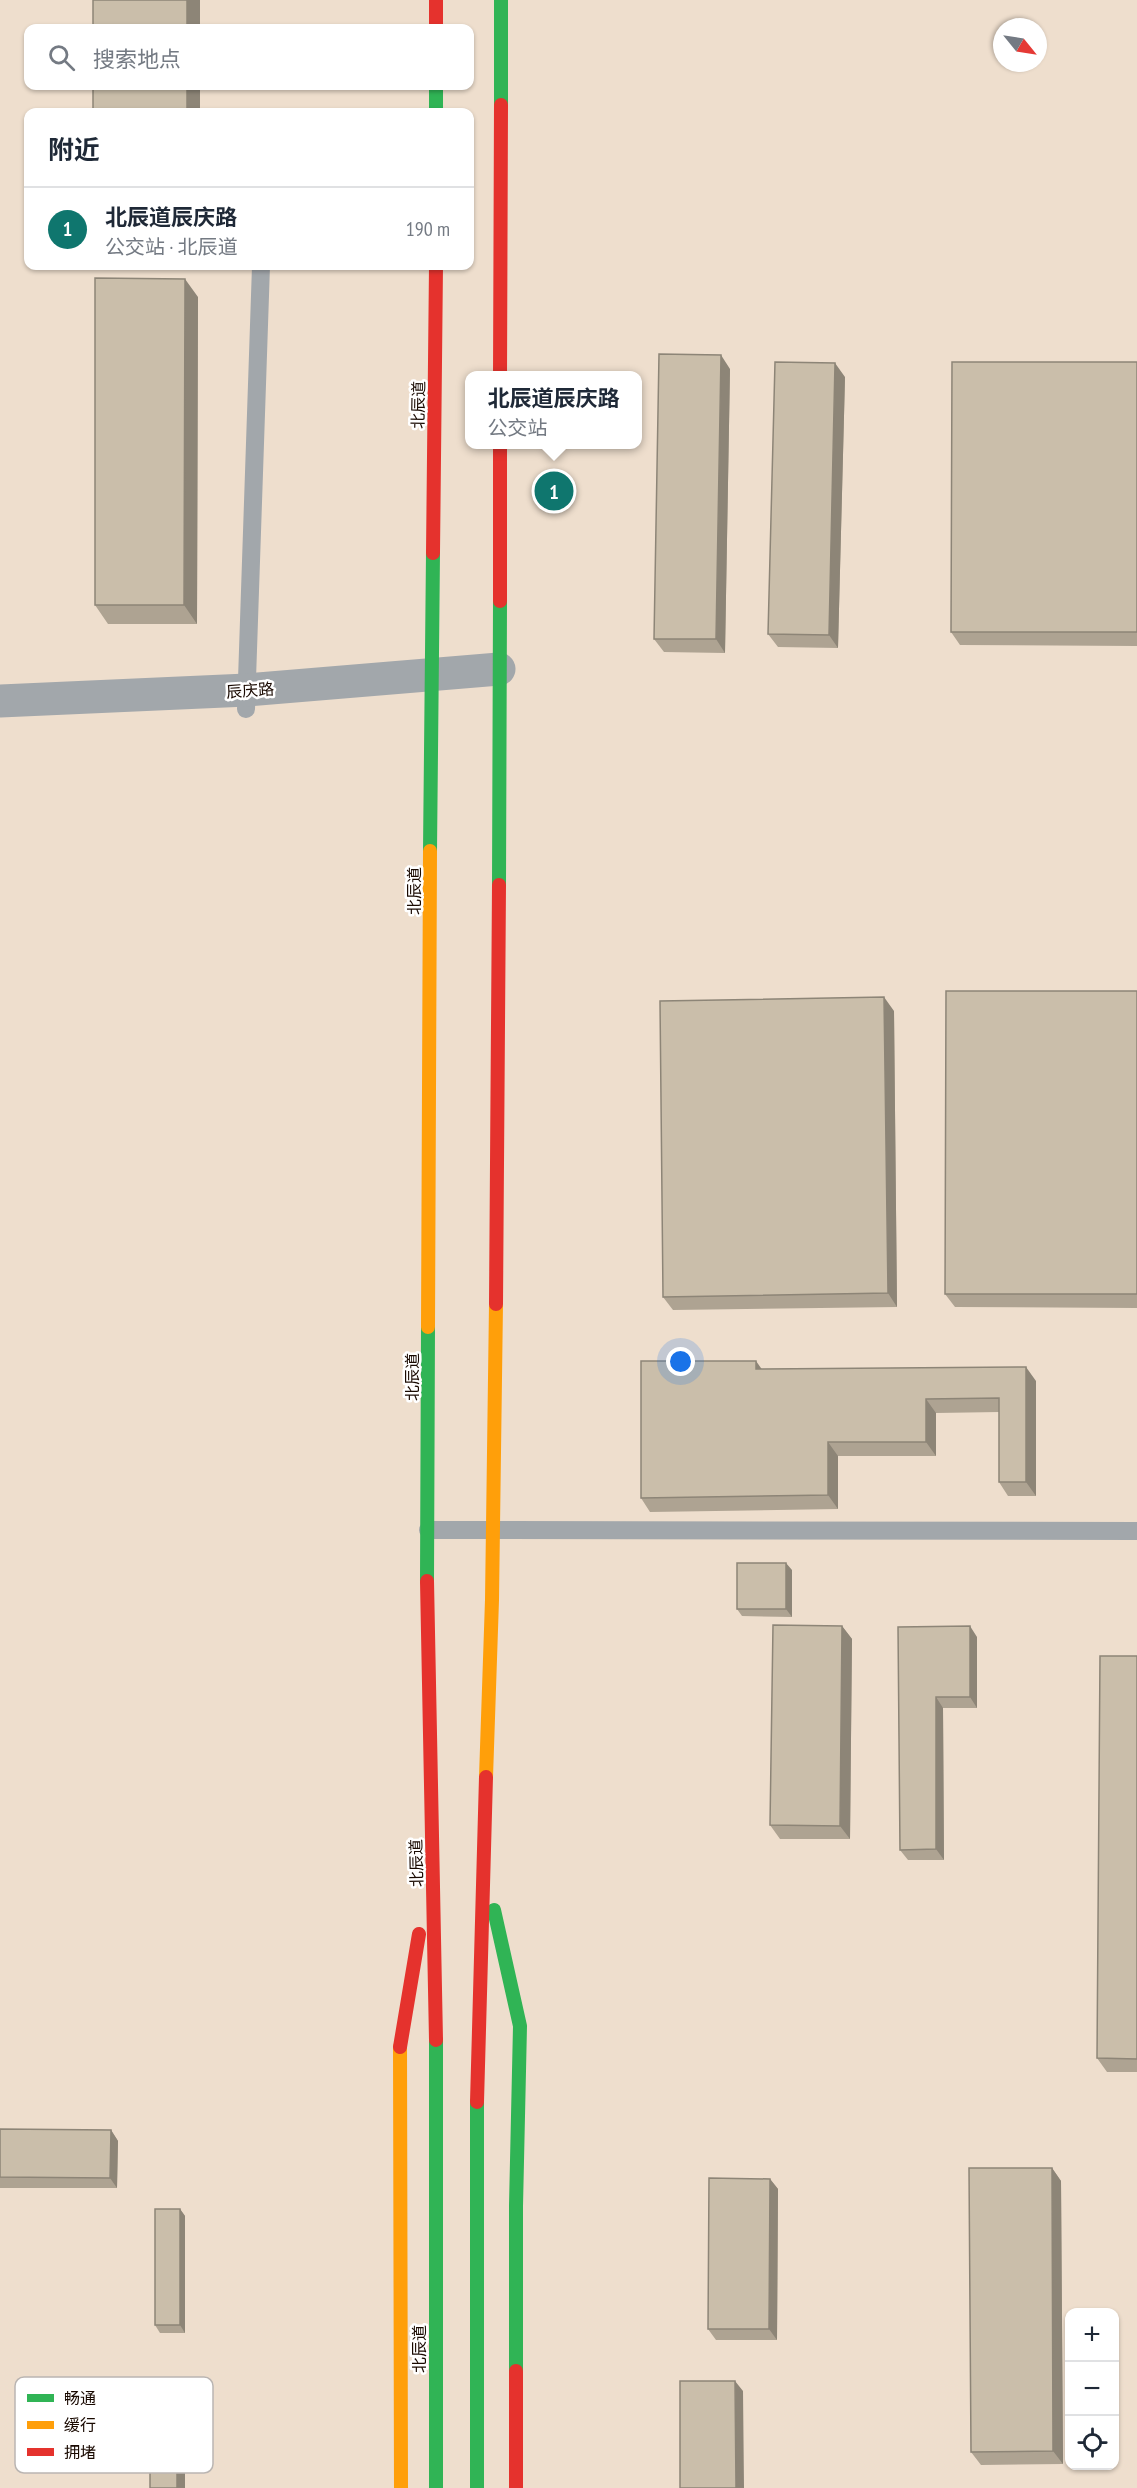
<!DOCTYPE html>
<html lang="zh">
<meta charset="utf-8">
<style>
body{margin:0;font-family:"PT Sans Narrow","Noto Sans SC",sans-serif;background:#f6f6f7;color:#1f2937}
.controls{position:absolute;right:18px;bottom:18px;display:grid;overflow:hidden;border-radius:12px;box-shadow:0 2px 4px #0004}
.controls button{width:54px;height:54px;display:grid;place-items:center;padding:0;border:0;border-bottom:2px solid #e0e1e3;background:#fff;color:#1f2937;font:30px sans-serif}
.compass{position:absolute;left:993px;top:18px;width:54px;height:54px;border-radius:50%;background:#fff;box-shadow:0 2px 4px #0004;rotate:120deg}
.you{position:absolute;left:681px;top:1362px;width:21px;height:21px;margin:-15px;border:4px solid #fff;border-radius:50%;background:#1a73e8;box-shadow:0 0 0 9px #1a73e833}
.badge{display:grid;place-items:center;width:39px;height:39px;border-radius:50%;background:#0f766e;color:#fff;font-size:20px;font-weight:700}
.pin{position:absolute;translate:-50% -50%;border:3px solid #fff;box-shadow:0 2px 6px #0006}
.popup{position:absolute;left:465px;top:371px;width:177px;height:78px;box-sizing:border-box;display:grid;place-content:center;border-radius:12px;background:#fff;filter:drop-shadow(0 2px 4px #0005);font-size:20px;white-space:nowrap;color:#747a83}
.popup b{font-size:22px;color:#1f2937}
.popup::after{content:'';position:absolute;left:50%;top:100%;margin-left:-12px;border:12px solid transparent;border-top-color:#fff}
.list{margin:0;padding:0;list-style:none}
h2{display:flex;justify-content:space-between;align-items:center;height:78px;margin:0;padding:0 24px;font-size:26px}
h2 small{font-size:20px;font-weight:400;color:#747a83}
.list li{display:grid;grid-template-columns:39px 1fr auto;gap:18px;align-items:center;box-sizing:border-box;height:84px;padding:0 24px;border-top:2px solid #e0e1e3}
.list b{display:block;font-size:22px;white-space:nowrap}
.list p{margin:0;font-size:20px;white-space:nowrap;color:#747a83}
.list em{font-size:20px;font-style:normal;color:#747a83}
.icon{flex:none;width:33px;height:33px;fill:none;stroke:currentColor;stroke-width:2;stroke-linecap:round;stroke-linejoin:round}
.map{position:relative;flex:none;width:1137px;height:2488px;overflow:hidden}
.search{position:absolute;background:#fff;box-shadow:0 2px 4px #0004;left:24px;top:24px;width:450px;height:66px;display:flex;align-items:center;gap:15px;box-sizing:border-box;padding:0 21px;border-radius:12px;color:#747a83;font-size:22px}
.panel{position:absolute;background:#fff;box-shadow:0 2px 4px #0004;left:24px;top:108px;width:450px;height:162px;border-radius:12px}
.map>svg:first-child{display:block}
</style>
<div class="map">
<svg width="1137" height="2488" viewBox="0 0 1137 2488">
<rect width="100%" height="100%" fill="#eedecd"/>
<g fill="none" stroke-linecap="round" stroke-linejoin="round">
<path stroke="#a2a7ab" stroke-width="18" d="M 246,709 L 261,266
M 428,1530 L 1137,1531"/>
<path stroke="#a2a7ab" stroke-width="33" d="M 0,701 L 247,690 L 499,669"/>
<path stroke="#30b455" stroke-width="14" d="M 436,86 L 436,112
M 501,105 L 501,0
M 430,851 L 433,553
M 499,885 L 500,601
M 427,1581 L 428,1327
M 494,1910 L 520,2026 L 516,2206 L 516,2371
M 436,2040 L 436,2488
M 477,2102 L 477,2488"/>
<path stroke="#ff9f0a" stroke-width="14" d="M 428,1327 L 430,851
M 486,1777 L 492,1600 L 496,1304
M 400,2047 L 401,2488"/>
<path stroke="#e5322d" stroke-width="14" d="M 436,0 L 436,28
M 500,376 L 501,105
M 433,553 L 436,266
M 500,601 L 500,444
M 496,1304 L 499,885
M 427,1581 L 436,2040
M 400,2047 L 419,1934
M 477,2102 L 486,1777
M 516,2371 L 516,2488"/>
</g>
<path fill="#aea392" d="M 198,297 L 197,624 L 108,624 L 95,605 Z
M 1137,362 L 1137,646 L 960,645 L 951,632 Z
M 730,369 L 725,653 L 664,652 L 654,639 Z
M 845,377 L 838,648 L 778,647 L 768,634 Z
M 1137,991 L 1137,1308 L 955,1307 L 945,1294 Z
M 894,1011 L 897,1307 L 673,1310 L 663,1297 Z
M 762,1369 L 1036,1381 L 1036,1496 L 1008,1496 L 999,1482 L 999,1412 L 936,1413 L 936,1456 L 838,1456 L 838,1509 L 650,1512 L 641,1498 Z
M 792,1570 L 792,1617 L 742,1616 L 737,1609 Z
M 842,1626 L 852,1639 L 850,1839 L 780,1839 L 770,1825 Z
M 898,1627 L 977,1637 L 977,1708 L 943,1708 L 944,1860 L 908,1860 L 900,1850 Z
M 1137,1656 L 1137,2072 L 1107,2072 L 1097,2058 Z
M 0,2129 L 111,2130 L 118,2141 L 117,2188 L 0,2188 Z
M 1052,2168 L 1061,2181 L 1063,2464 L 981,2465 L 971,2452 Z
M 770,2179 L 778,2189 L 777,2340 L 716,2340 L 708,2329 Z
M 180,2209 L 185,2216 L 185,2333 L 160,2333 L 155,2325 Z"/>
<path fill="#8d8577" d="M 187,0 L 200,0 L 200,28 L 187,28 Z
M 187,86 L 200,86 L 200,112 L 187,112 Z
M 185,279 L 198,297 L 197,624 L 184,605 Z
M 721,355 L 730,369 L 725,653 L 716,639 Z
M 835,363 L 845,377 L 838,648 L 829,635 Z
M 884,997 L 894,1011 L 897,1307 L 888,1293 Z
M 756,1361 L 766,1375 L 756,1369 Z
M 1026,1367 L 1036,1381 L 1036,1496 L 1026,1482 Z
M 926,1399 L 936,1413 L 936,1456 L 926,1442 Z
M 828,1442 L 838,1456 L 838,1509 L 828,1495 Z
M 786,1563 L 792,1570 L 792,1617 L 786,1609 Z
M 842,1626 L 852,1639 L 850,1839 L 840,1826 Z
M 970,1626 L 977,1637 L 977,1708 L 970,1697 Z
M 936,1697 L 943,1708 L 944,1860 L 936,1849 Z
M 111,2130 L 118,2141 L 117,2188 L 110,2178 Z
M 1052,2168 L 1061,2181 L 1063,2464 L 1053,2451 Z
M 770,2179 L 778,2189 L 777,2340 L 769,2329 Z
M 180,2209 L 185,2216 L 185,2333 L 180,2325 Z
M 735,2381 L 743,2391 L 744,2488 L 736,2488 Z
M 177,2411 L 185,2422 L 185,2488 L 177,2488 Z"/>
<path fill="#cabeaa" stroke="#8d8577" stroke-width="1.5" d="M 93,0 L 187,0 L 187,28 L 93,28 Z
M 93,86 L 187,86 L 187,112 L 93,112 Z
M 95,278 L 185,279 L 184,605 L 95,605 Z
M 659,354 L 721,355 L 716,639 L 654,639 Z
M 775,362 L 835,363 L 829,635 L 768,634 Z
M 952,362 L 1137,362 L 1137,632 L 951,632 Z
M 946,991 L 1137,991 L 1137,1294 L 945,1294 Z
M 884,997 L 888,1293 L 663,1297 L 660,1001 Z
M 641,1361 L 756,1361 L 756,1369 L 1026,1367 L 1026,1482 L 999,1482 L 999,1398 L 926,1399 L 926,1442 L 828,1442 L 828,1495 L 641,1498 Z
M 737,1563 L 786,1563 L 786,1609 L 737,1609 Z
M 773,1625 L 842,1626 L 840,1826 L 770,1825 Z
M 970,1626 L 970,1697 L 936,1697 L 936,1849 L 900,1850 L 898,1627 Z
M 1100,1656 L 1137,1656 L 1137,2059 L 1097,2058 Z
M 0,2129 L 111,2130 L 110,2178 L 0,2177 Z
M 969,2168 L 1052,2168 L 1053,2451 L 971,2452 Z
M 709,2178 L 770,2179 L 769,2329 L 708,2329 Z
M 155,2209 L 180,2209 L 180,2325 L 155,2325 Z
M 680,2381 L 735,2381 L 736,2488 L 680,2488 Z
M 150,2411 L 177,2411 L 177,2488 L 150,2488 Z"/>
<g text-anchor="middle" stroke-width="5" stroke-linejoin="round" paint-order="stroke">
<g font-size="16" fill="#190900" stroke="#fff">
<text transform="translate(418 405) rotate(-89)" y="6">北辰道</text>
<text transform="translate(250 690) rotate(-4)" y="6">辰庆路</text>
<text transform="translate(414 891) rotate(-90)" y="6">北辰道</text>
<text transform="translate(412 1377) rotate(-90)" y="6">北辰道</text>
<text transform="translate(416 1863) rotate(-91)" y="6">北辰道</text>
<text transform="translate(419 2349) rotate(-90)" y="6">北辰道</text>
</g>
</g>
<rect x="15" y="2377" width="198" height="96" rx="9" fill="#fff" stroke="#bab5b2" stroke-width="1.5"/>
<rect x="27" y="2394" width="27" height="8" fill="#30b455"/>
<rect x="27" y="2421" width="27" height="8" fill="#ff9f0a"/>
<rect x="27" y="2448" width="27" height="8" fill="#e5322d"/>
<g font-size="16" fill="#190900">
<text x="64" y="2404">畅通</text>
<text x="64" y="2431">缓行</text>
<text x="64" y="2458">拥堵</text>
</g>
</svg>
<div class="controls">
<button>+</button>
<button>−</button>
<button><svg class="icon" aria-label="locate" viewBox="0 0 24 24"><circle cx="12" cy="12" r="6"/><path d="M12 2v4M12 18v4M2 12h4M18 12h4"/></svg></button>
</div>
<svg class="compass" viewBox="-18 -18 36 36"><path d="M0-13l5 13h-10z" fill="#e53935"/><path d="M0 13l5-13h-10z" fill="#747a83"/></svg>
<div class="you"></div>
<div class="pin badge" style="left:554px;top:491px">1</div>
<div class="popup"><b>北辰道辰庆路</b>公交站</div>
<div class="search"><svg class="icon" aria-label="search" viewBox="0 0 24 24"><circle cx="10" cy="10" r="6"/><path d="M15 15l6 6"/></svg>搜索地点</div>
<section class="panel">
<h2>附近<small></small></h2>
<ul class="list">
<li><span class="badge">1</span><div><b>北辰道辰庆路</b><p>公交站 · 北辰道</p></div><em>190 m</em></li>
</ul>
</section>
</div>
